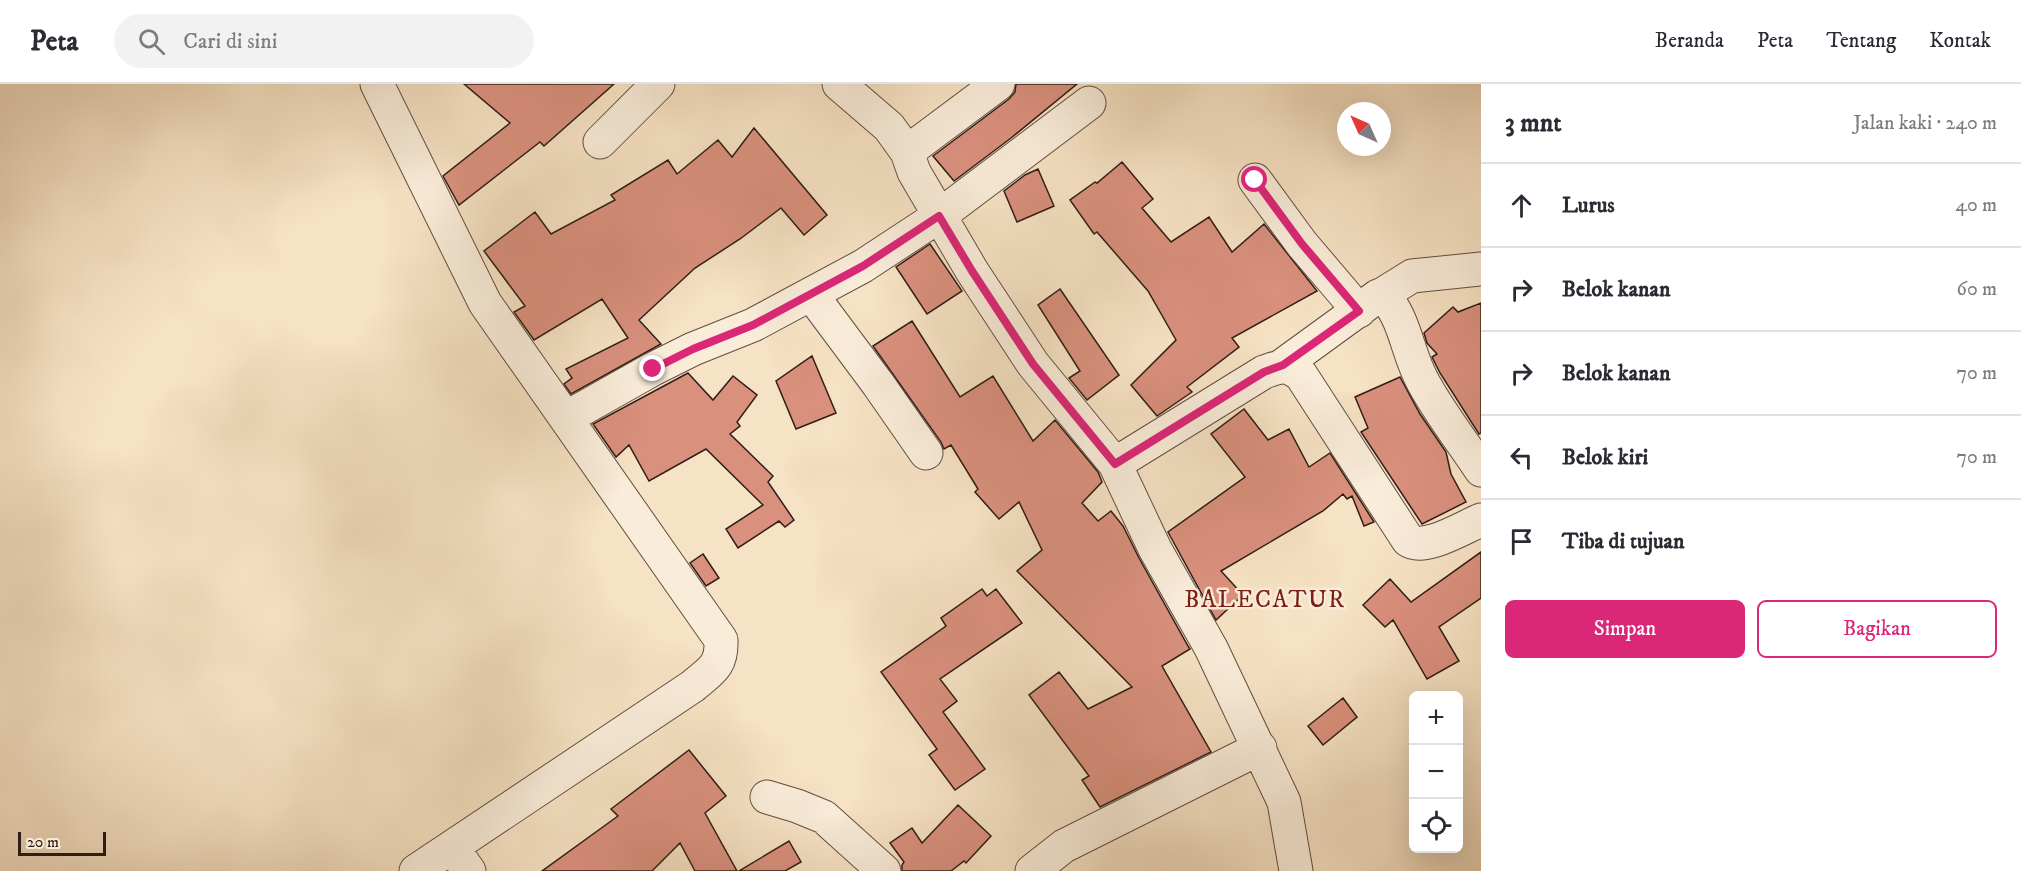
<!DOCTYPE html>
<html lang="id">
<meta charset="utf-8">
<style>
body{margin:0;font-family:"IM FELL DW Pica",serif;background:#f2f2f3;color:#2b2b33}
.controls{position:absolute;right:18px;bottom:18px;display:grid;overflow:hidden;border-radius:9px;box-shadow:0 6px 24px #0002}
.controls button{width:54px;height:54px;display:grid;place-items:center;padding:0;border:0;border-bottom:2px solid #e1e1e2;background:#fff;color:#2b2b33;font:30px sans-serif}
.compass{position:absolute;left:1337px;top:18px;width:54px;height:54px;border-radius:50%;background:#fff;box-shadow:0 6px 24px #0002;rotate:315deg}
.scale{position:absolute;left:18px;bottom:15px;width:88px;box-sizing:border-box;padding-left:6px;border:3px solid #2f1d16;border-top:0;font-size:16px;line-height:21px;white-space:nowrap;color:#2f1d16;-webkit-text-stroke:4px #f9ecd9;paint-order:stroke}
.stop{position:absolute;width:18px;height:18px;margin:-14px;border:4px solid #db2777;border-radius:50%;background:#fff}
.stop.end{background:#db2777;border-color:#fff;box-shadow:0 2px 6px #0008}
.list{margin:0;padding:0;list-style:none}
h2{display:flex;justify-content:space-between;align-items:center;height:78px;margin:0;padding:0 24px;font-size:26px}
h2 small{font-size:20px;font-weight:400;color:#7c7c81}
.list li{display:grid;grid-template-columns:39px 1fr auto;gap:18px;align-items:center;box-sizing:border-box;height:84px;padding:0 24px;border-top:2px solid #e1e1e2}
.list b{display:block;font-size:22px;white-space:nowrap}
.list em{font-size:20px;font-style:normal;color:#7c7c81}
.actions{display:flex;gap:12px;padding:18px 24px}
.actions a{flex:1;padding:14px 0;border:2px solid #db2777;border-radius:9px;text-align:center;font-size:21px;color:#db2777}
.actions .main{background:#db2777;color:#fff}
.icon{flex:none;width:33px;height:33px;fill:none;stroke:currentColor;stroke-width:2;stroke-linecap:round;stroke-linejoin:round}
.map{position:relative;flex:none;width:1481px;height:787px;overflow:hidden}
header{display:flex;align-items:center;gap:36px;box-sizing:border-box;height:84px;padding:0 30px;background:#fff;border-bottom:2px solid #e1e1e2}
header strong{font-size:28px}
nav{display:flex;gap:33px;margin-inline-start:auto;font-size:21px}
.search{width:420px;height:54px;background:#f2f2f3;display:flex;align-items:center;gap:15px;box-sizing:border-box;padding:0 21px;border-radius:33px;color:#7c7c81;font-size:22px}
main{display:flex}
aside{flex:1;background:#fff}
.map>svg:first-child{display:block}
</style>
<header>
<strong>Peta</strong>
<div class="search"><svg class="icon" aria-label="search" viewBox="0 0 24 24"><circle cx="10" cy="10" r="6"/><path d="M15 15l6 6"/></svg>Cari di sini</div>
<nav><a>Beranda</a><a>Peta</a><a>Tentang</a><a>Kontak</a></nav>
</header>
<main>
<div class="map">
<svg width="1481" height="787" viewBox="0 0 1481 787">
<rect width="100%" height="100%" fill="#f6e2c4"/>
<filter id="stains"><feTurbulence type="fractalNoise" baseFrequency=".00333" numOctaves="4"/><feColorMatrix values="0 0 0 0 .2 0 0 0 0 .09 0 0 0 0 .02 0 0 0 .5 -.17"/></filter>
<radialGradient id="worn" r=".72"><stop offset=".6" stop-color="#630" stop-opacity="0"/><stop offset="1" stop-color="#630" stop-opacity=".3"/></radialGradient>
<path fill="#d9907d" stroke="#2f1d16" stroke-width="1.5" d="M 464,0 L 614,0 L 544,62 L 540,58 L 459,121 L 443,92 L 510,39 Z
M 1016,0 L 1077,0 L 1011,54 L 954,97 L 933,72 L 1009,15 L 1015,8 Z
M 754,44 L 827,131 L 804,151 L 781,124 L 740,155 L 695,184 L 639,236 L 661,260 L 571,310 L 564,300 L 572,294 L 566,285 L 628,254 L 602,215 L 534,256 L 514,228 L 525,222 L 484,167 L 535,128 L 551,150 L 615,116 L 611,111 L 668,76 L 677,90 L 718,56 L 732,73 Z
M 1122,78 L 1153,115 L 1142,124 L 1171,158 L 1209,133 L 1232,168 L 1264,140 L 1317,207 L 1232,254 L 1239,263 L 1187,303 L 1192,308 L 1157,332 L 1131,301 L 1176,256 L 1148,207 L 1097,148 L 1094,150 L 1070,116 L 1095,98 L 1097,99 Z
M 1038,85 L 1054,122 L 1017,138 L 1004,107 L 1025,91 Z
M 930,160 L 962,207 L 927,230 L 896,183 Z
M 1060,205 L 1119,291 L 1087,316 L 1069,294 L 1080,287 L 1038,221 Z
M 1481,219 L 1481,349 L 1479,350 L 1440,289 L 1432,273 L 1437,270 L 1427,259 L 1424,249 L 1453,223 L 1458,228 Z
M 912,237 L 960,313 L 993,292 L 1033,357 L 1055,336 L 1098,388 L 1102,398 L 1082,419 L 1098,437 L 1111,427 L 1123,442 L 1139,474 L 1188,562 L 1190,565 L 1162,582 L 1211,668 L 1100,723 L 1082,696 L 1089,692 L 1029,611 L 1059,588 L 1088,625 L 1132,603 L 1017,487 L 1042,466 L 1019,418 L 999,435 L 975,408 L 978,405 L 951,361 L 944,365 L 941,358 L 873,262 Z
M 812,272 L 836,329 L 796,345 L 776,297 Z
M 688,289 L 713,316 L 733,292 L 757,311 L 737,338 L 740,342 L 730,350 L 773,392 L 768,398 L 794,436 L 785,443 L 779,437 L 738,464 L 726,445 L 763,421 L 706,365 L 649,397 L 629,361 L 616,373 L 593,340 Z
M 1400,293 L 1420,330 L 1446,368 L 1451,390 L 1466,418 L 1422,440 L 1361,348 L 1368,344 L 1355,313 Z
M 1244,325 L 1268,356 L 1289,345 L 1309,383 L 1330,369 L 1374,438 L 1364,442 L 1352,412 L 1347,415 L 1343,410 L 1323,427 L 1221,487 L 1243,511 L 1216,536 L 1168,448 L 1245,393 L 1211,350 Z
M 1481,468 L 1481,514 L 1439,543 L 1459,577 L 1427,595 L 1393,536 L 1385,543 L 1363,521 L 1390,495 L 1411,518 Z
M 703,470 L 719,494 L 706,502 L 690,479 Z
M 982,505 L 987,512 L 996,505 L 1022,539 L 940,595 L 957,617 L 943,628 L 985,685 L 955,706 L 929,671 L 937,665 L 881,588 L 946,542 L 941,534 Z
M 1343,614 L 1357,633 L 1323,661 L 1308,642 Z
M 689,666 L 726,712 L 705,729 L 737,787 L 695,787 L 680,759 L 652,787 L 542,787 L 618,732 L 611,725 Z
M 958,721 L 991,752 L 966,779 L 964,777 L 951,787 L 902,787 L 902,781 L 904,778 L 890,759 L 912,744 L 922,759 Z
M 789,757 L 801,778 L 785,787 L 739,787 Z"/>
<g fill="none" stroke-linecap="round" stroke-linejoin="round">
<g stroke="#614e42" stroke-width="35">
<path id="street" d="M 377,0 L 485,219 L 721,556 C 722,582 712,586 693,602 L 416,787
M 839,0 L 889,43 L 907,68 L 914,88 L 972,187 L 1033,280 L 1115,380 L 1155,465 L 1211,564 L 1284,718 L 1296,787
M 600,58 L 658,0
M 907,68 L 998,0
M 1255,96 L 1302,160 L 1359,227
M 811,210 L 878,300 L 926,369
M 1383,210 L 1412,192 L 1481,185
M 1283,281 L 1378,212 L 1383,210 C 1407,238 1406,267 1423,298 C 1439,328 1462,357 1481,386
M 566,334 L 653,285 L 693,265 L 753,241 L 863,182 L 939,132 L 1089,19
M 1115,380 L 1264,288 C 1282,282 1285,280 1301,291 L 1408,456 C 1424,468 1464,443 1481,436
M 767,713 L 797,722 L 824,733 L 884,787
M 452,763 L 469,787
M 1032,787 L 1064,762 L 1260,664"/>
</g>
<use href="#street" stroke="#f9ecd9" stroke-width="33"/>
</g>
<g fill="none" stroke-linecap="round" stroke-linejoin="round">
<path stroke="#db2777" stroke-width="8" d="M 653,285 L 693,265 L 753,241 L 863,182 L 939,132 L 972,187 L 1033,280 L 1115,380 L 1264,288 L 1283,281 L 1359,227 L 1302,160 L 1255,96"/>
</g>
<g text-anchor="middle" stroke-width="5" stroke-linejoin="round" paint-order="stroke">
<g font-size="24" letter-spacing="1.5" fill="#7a1f14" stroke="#f9ecd9">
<text x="1265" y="523">BALECATUR</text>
</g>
</g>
<rect width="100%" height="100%" filter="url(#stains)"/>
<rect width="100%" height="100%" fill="url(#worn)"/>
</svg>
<div class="controls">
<button>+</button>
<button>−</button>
<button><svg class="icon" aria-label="locate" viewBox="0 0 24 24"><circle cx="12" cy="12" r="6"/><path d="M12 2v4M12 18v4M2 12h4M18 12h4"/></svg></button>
</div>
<svg class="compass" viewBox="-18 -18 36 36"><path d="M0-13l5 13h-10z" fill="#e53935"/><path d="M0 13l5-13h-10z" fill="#7c7c81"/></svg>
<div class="scale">20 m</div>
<div class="stop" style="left:1255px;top:96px"></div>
<div class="stop end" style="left:653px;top:285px"></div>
</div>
<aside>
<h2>3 mnt<small>Jalan kaki · 240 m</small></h2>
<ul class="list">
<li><svg class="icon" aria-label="ahead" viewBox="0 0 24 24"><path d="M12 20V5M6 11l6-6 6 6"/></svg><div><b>Lurus</b></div><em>40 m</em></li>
<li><svg class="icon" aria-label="right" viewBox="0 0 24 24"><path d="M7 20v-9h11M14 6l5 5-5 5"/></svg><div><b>Belok kanan</b></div><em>60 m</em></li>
<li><svg class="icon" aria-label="right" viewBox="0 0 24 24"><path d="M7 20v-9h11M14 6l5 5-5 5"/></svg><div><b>Belok kanan</b></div><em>70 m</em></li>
<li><svg class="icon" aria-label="left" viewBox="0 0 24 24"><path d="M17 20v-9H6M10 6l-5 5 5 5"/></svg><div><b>Belok kiri</b></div><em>70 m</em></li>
<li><svg class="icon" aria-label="arrive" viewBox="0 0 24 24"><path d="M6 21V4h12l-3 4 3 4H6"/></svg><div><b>Tiba di tujuan</b></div></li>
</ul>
<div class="actions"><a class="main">Simpan</a><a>Bagikan</a></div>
</aside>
</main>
